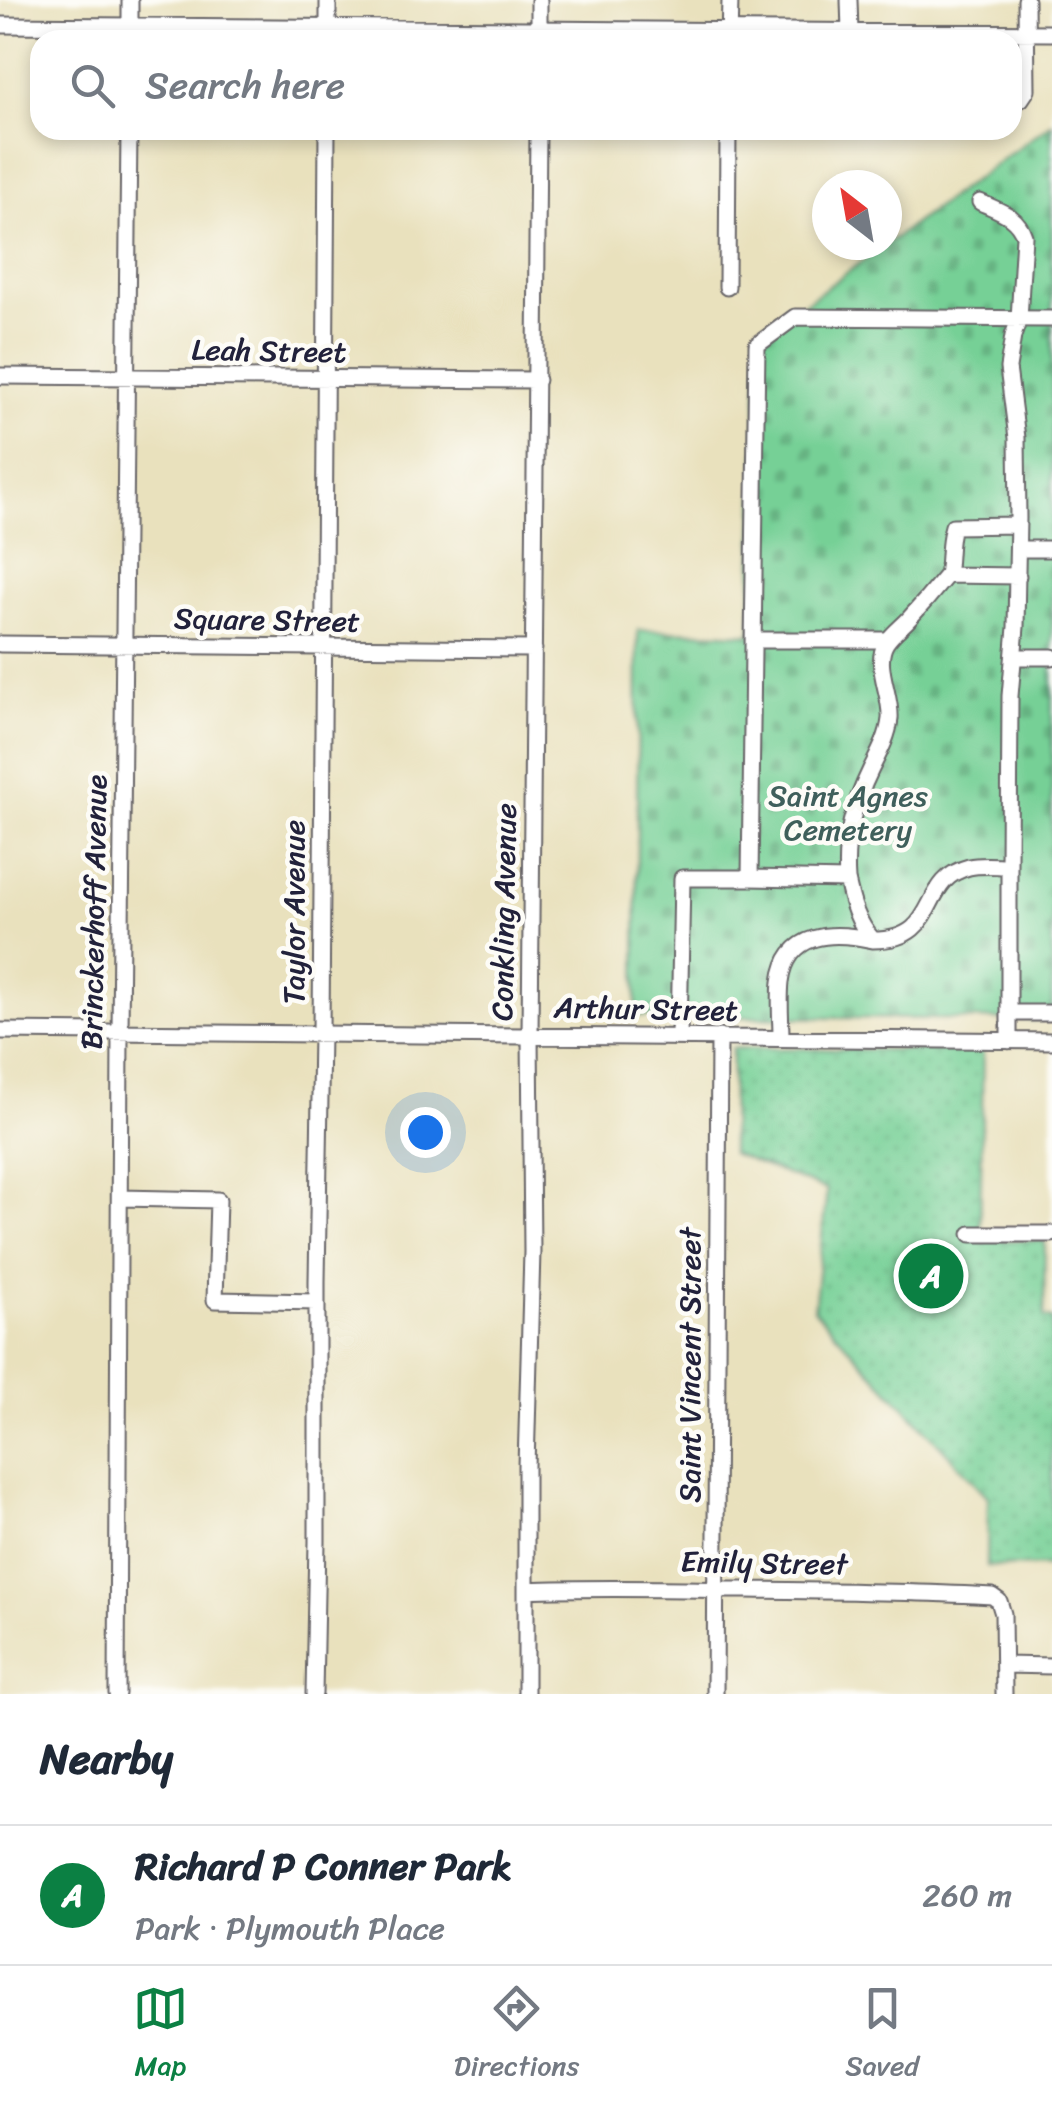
<!DOCTYPE html>
<meta charset="utf-8">
<style>
body{margin:0;font-family:Sriracha,sans-serif;background:#f6f6f7;color:#1f2937}
.compass{position:absolute;left:812px;top:170px;width:90px;height:90px;border-radius:50%;background:#fff;box-shadow:0 5px 15px #0003;rotate:329deg}
.you{position:absolute;left:425px;top:1132px;width:35px;height:35px;margin:-25px;border:8px solid #fff;border-radius:50%;background:#1a73e8;box-shadow:0 0 0 15px #1a73e833}
.badge{display:grid;place-items:center;width:65px;height:65px;border-radius:50%;background:#0b8043;color:#fff;font-size:32px;font-weight:700}
.pin{position:absolute;translate:-50% -50%;border:5px solid #fff;box-shadow:0 2px 10px #0006}
.list{margin:0;padding:0;list-style:none}
h2{display:flex;justify-content:space-between;align-items:center;height:130px;margin:0;padding:0 40px;font-size:42px}
h2 small{font-size:32px;font-weight:400;color:#747a83}
.list li{display:grid;grid-template-columns:65px 1fr auto;gap:30px;align-items:center;box-sizing:border-box;height:140px;padding:0 40px;border-top:2px solid #e0e1e3}
.list b{display:block;font-size:38px;white-space:nowrap}
.list p{margin:0;font-size:32px;white-space:nowrap;color:#747a83}
.list em{font-size:32px;font-style:normal;color:#747a83}
.icon{flex:none;width:55px;height:55px;fill:none;stroke:currentColor;stroke-width:2;stroke-linecap:round;stroke-linejoin:round}
.map{position:relative;flex:none;width:1052px;height:1694px;overflow:hidden}
.search{position:absolute;background:#fff;box-shadow:0 5px 15px #0003;left:30px;right:30px;top:30px;height:110px;display:flex;align-items:center;gap:25px;box-sizing:border-box;padding:0 35px;border-radius:30px;color:#747a83;font-size:38px}
.sheet{height:270px;background:#fff}
nav{display:flex;justify-content:space-around;align-items:center;box-sizing:border-box;height:140px;border-top:2px solid #e0e1e3;background:#fff;font-size:28px;color:#747a83}
nav a{display:grid;justify-items:center;gap:5px}
nav .on{color:#0b8043}
.map>svg:first-child{display:block}
</style>
<div class="map">
<svg width="1052" height="1694" viewBox="0 0 1052 1694">
<defs>
<pattern id="grass-dots" width="8" height="8" patternUnits="userSpaceOnUse" patternTransform="scale(2.5)"><rect width="8" height="8" fill="#76d096"/><path d="M2 2h.1M6 6h.1" fill="none" stroke="#66b282" stroke-width="1.8" stroke-linecap="round"/></pattern>
<pattern id="cemetery-stones" width="16" height="16" patternUnits="userSpaceOnUse" patternTransform="scale(2.5)"><rect width="16" height="16" fill="#76d096"/><path d="M2 7V4a2 2 0 0 1 4 0v3zM10 15v-3a2 2 0 0 1 4 0v3z" fill="#66b282"/></pattern>
</defs>
<rect width="100%" height="100%" fill="#fdfcf7"/>
<filter id="ink" filterUnits="userSpaceOnUse"><feTurbulence type="fractalNoise" baseFrequency=".01" numOctaves="2"/><feDisplacementMap in="SourceGraphic" scale="20" xChannelSelector="R" yChannelSelector="G"/><feConvolveMatrix kernelMatrix="1 2 1 2 8 2 1 2 1" color-interpolation-filters="sRGB"/></filter>
<filter id="wash" filterUnits="userSpaceOnUse"><feTurbulence type="fractalNoise" baseFrequency=".0048" numOctaves="4" result="noise"/><feDisplacementMap in="SourceGraphic" scale="40" xChannelSelector="R" yChannelSelector="G"/><feGaussianBlur stdDeviation="2.25" result="paint"/><feColorMatrix in="noise" values="0 0 0 0 0 0 0 0 0 0 0 0 0 0 0 0 0 1.4 0 .05"/><feComposite in="paint" operator="in"/></filter>
<g filter="url(#wash)">
<rect width="100%" height="100%" fill="#e9e1bd"/>
<path fill="url(#grass-dots)" stroke="#4c7968" stroke-width="2.5" d="M 732,1048 L 983,1051 L 980,1240 L 1045,1241 L 1044,1318 L 1052,1319 L 1052,1567 L 987,1566 L 988,1497 L 814,1310 L 827,1190 L 731,1153 Z"/>
<path fill="url(#cemetery-stones)" stroke="#4c7968" stroke-width="2.5" d="M 1052,123 L 1052,1020 L 636,1016 L 638,630 L 751,634 L 759,337 Z"/>
</g>
<g filter="url(#ink)">
<g fill="none" stroke-linecap="round" stroke-linejoin="round">
<g stroke="#686568" stroke-width="19">
<path id="minor" d="M 849,0 L 850,32
M 0,25 L 1052,33
M 130,40 L 130,0
M 328,40 L 328,0
M 539,40 L 539,0
M 729,40 L 730,0
M 1012,104 L 1021,99 L 1027,90 L 1026,0
M 980,202 C 999,211 1017,215 1024,236 L 1019,319 L 1013,336 L 1008,368 L 1017,438 L 1018,518 L 1016,627 L 1010,696 L 1009,866
M 727,287 L 728,130
M 0,376 L 537,380
M 1018,549 L 1052,549
M 947,575 C 950,559 948,542 953,526 L 1018,525
M 753,640 L 887,640
M 0,644 L 534,649
M 1015,657 L 1052,657
M 847,880 C 844,838 853,806 871,769 C 879,753 888,737 890,719 C 892,695 873,665 886,643 C 891,635 900,628 907,621 C 921,606 934,591 947,575 L 1018,576
M 1009,1013 L 1052,1013
M 0,1031 L 1052,1041
M 679,1037 L 682,878 L 750,878
M 781,1038 C 781,1020 779,1000 781,982 C 787,931 833,931 873,940
M 1009,1041 L 1009,866 C 996,866 981,864 969,867 C 917,880 943,940 873,940 C 857,922 852,903 847,880 L 750,878 L 757,345 L 795,317 L 1052,319
M 120,1198 L 218,1200 L 215,1300 L 317,1302
M 971,1234 L 1052,1234
M 526,1590 C 599,1587 674,1589 747,1590 C 829,1591 911,1591 992,1596 L 999,1601 L 1003,1614 L 1004,1694
M 1004,1665 L 1052,1666
M 117,1694 L 120,1032 L 129,130
M 314,1694 L 317,1542 L 317,1281 L 321,1034 L 327,130
M 526,1694 L 526,1466 L 532,1252 L 530,1035 L 538,130
M 715,1694 L 719,1037"/>
</g>
<use href="#minor" stroke="#fff" stroke-width="15"/>
</g>
</g>
<g text-anchor="middle" stroke-width="9" stroke-linejoin="round" paint-order="stroke">
<g font-size="30" fill="#22223b" stroke="#fdfcf7">
<text transform="translate(269 351) rotate(1)" y="10">Leah Street</text>
<text transform="translate(267 620) rotate(1)" y="10">Square Street</text>
<text transform="translate(94 912) rotate(-89)" y="10">Brinckerhoff Avenue</text>
<text transform="translate(294 912) rotate(-90)" y="10">Taylor Avenue</text>
<text transform="translate(504 912) rotate(-89)" y="10">Conkling Avenue</text>
<text transform="translate(646 1009) rotate(1)" y="10">Arthur Street</text>
<text transform="translate(690 1365) rotate(-90)" y="10">Saint Vincent Street</text>
<text transform="translate(764 1563) rotate(1)" y="10">Emily Street</text>
</g>
<g font-size="30" fill="#3f5f5b" stroke="#fdfcf7">
<text x="848" y="806">Saint Agnes<tspan x="848" dy="34">Cemetery</tspan></text>
</g>
</g>
</svg>
<svg class="compass" viewBox="-18 -18 36 36"><path d="M0-13l5 13h-10z" fill="#e53935"/><path d="M0 13l5-13h-10z" fill="#747a83"/></svg>
<div class="you"></div>
<div class="pin badge" style="left:931px;top:1276px">A</div>
<div class="search"><svg class="icon" aria-label="search" viewBox="0 0 24 24"><circle cx="10" cy="10" r="6"/><path d="M15 15l6 6"/></svg>Search here</div>
</div>
<section class="sheet">
<h2>Nearby<small></small></h2>
<ul class="list">
<li><span class="badge">A</span><div><b>Richard P Conner Park</b><p>Park · Plymouth Place</p></div><em>260 m</em></li>
</ul>
</section>
<nav>
<a class="on"><svg class="icon" aria-label="map" viewBox="0 0 24 24"><path d="M3 6l6-2 6 2 6-2v14l-6 2-6-2-6 2zM9 4v14M15 6v14"/></svg>Map</a>
<a><svg class="icon" aria-label="directions" viewBox="0 0 24 24"><path d="M12 3l9 9-9 9-9-9zM9 14v-3h6M13 9l2 2-2 2"/></svg>Directions</a>
<a><svg class="icon" aria-label="saved" viewBox="0 0 24 24"><path d="M7 4h10v16l-5-4-5 4z"/></svg>Saved</a>
</nav>
